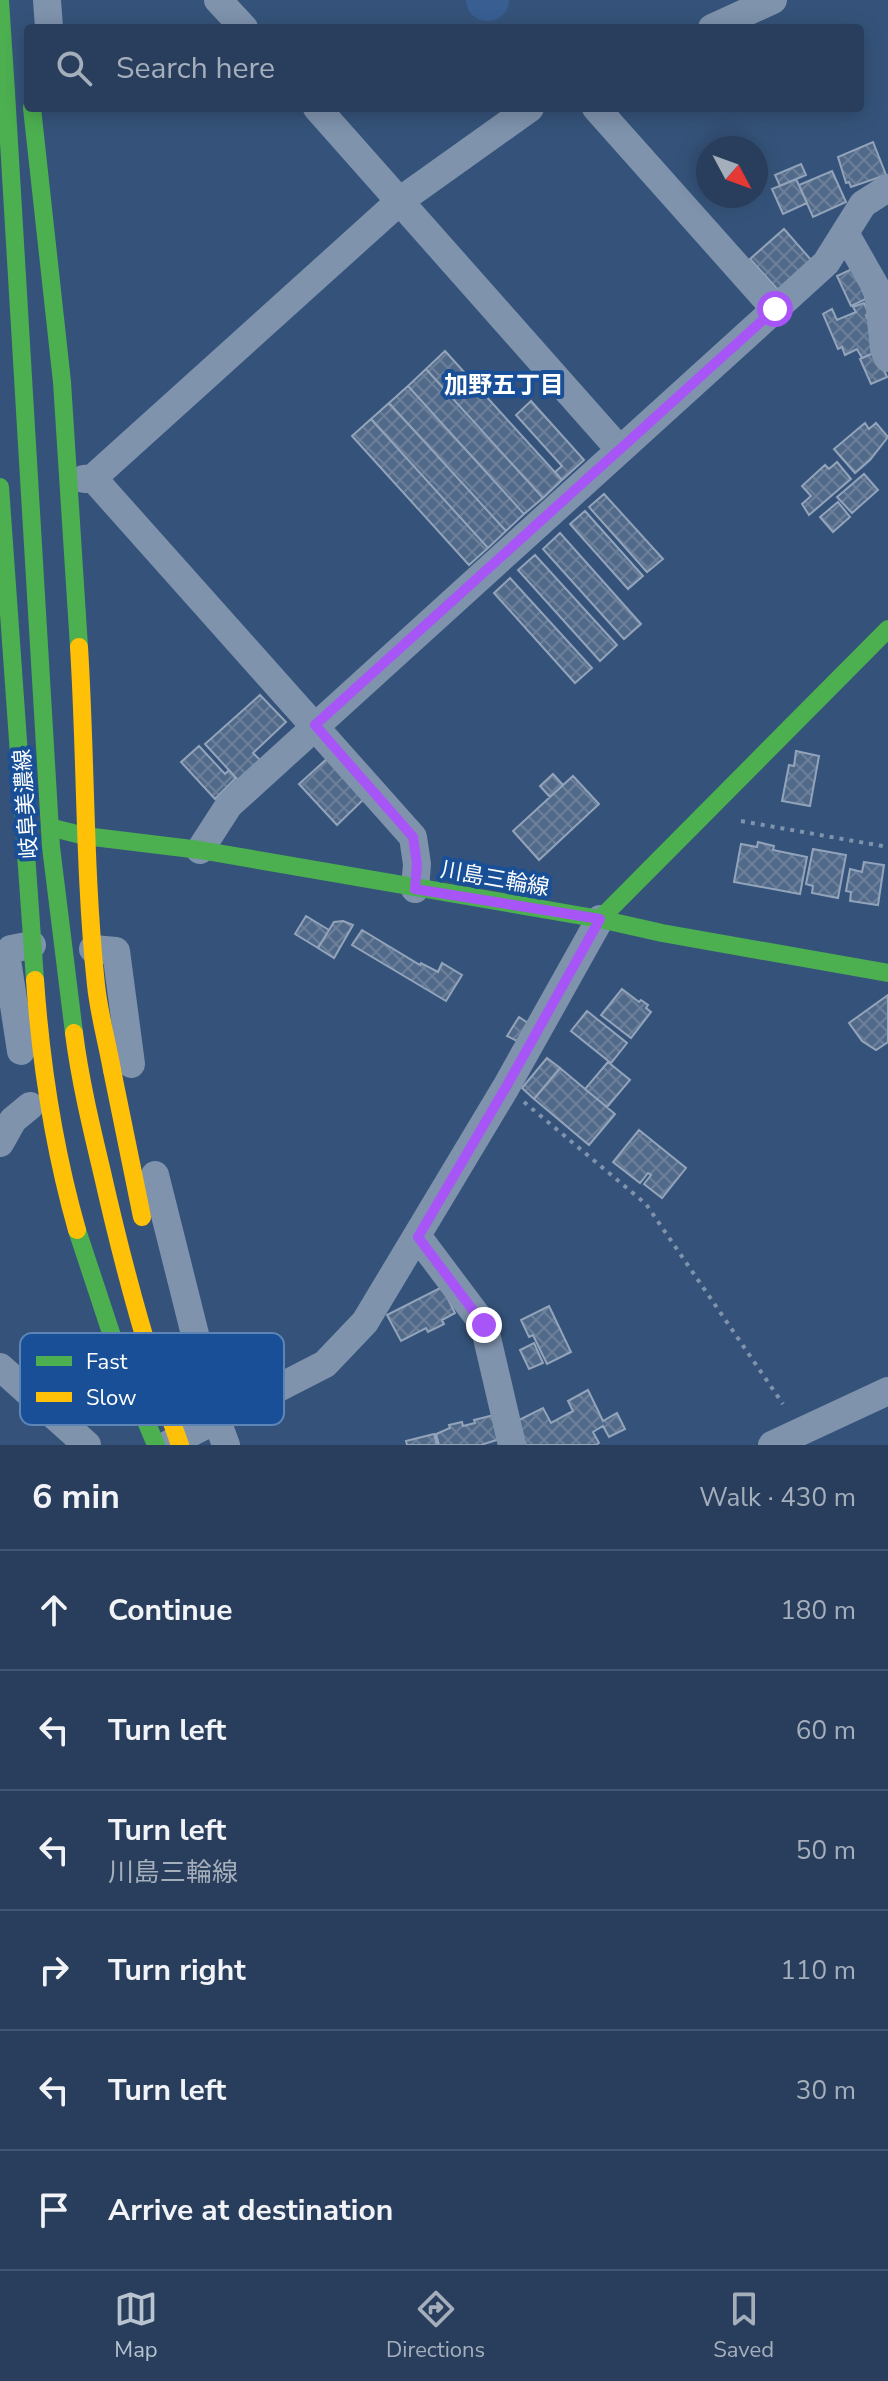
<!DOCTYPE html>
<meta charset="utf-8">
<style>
body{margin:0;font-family:"Nunito Sans","Noto Sans JP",sans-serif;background:#304562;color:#f1f3f6}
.compass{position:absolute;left:696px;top:136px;width:72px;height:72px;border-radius:50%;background:#283e5c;box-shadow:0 4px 20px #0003;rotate:131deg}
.stop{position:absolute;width:24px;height:24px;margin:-18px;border:6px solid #a855f7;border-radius:50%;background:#fff}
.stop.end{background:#a855f7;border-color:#fff;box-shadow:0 2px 8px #0008}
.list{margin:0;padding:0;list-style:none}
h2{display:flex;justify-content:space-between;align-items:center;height:104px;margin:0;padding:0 32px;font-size:34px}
h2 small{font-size:26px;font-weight:400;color:#a5aebb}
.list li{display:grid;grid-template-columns:52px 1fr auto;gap:24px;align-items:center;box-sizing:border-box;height:120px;padding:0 32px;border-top:2px solid #445772}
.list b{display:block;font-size:30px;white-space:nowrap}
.list p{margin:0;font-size:26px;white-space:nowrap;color:#a5aebb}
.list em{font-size:26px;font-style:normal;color:#a5aebb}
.icon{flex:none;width:44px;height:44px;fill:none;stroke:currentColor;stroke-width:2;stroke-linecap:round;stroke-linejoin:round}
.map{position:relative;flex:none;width:888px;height:1445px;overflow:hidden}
.search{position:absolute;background:#283e5c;box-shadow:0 4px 20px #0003;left:24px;right:24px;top:24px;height:88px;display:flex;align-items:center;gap:20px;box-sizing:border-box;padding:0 28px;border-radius:8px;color:#a5aebb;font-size:30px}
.sheet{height:824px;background:#283e5c}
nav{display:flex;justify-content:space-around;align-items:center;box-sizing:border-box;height:112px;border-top:2px solid #445772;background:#283e5c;font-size:22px;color:#a5aebb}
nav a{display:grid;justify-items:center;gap:4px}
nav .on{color:#b8c3d0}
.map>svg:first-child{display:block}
</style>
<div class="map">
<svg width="888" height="1445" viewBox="0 0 888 1445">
<defs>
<pattern id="building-cross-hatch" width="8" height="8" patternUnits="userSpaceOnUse" patternTransform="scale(2)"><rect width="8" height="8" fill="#526a89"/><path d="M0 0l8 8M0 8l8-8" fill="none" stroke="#6c809b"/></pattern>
</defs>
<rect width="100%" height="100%" fill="#35537a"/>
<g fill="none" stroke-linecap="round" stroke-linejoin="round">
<path stroke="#385e92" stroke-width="42" d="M 487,0 L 488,0"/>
</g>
<path fill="url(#building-cross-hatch)" stroke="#93a4ba" stroke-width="2" d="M 873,142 L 886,175 L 851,187 L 849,182 L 846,183 L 838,157 Z
M 801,164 L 806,175 L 780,186 L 775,175 Z
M 832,171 L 846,202 L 813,217 L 799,185 Z
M 796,179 L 807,203 L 783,214 L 772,189 Z
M 784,229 L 812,261 L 779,291 L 750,259 Z
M 854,268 L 866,299 L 851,306 L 837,276 Z
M 864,303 L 869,314 L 866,315 L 875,336 L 876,352 L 862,358 L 857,349 L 845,355 L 842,347 L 838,349 L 823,314 L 832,309 L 837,320 L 856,312 L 853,307 Z
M 445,351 L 562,480 L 543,498 L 426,369 Z
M 876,352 L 887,377 L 871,384 L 860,359 Z
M 426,369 L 543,498 L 524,514 L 408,386 Z
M 408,386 L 524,514 L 506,531 L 389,403 Z
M 531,401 L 584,460 L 562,480 L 555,472 L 562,466 L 516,415 Z
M 389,403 L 506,531 L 488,548 L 371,419 Z
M 371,419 L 488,548 L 469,565 L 352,436 Z
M 865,423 L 869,429 L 876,423 L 888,437 L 870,460 L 855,473 L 834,449 Z
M 837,462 L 851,479 L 809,515 L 802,504 L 811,496 L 802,486 L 825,465 L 829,469 Z
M 864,474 L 878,490 L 852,513 L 837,497 Z
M 604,494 L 663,559 L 647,572 L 589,507 Z
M 838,502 L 850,517 L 833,532 L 820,517 Z
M 585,511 L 643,576 L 628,589 L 570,524 Z
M 560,533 L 641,624 L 624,639 L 543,549 Z
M 535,555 L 617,645 L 600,661 L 518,570 Z
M 510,578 L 592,668 L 575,683 L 494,593 Z
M 260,695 L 286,722 L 253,753 L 260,760 L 238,780 L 205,744 Z
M 199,746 L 225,774 L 229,770 L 236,778 L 215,799 L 181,762 Z
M 796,751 L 819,756 L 810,806 L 782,801 L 789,765 L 794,766 Z
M 330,756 L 367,796 L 337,825 L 299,784 Z
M 553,774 L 563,785 L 550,797 L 540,786 Z
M 573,776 L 599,804 L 539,860 L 513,831 Z
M 758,842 L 774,846 L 773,850 L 807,857 L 800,894 L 734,882 L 741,844 L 757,847 Z
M 813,849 L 846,855 L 838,898 L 812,893 L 813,886 L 806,884 Z
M 864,862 L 884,865 L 878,905 L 850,901 L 851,892 L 846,891 L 850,869 L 862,872 Z
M 306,916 L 329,930 L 318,948 L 295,934 Z
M 343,921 L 353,925 L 334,958 L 318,948 L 334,922 Z
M 362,930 L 420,965 L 421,963 L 438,972 L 442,963 L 462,975 L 446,1001 L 352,945 Z
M 622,989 L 639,1002 L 641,1000 L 648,1005 L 646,1008 L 651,1012 L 631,1038 L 601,1015 Z
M 888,995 L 888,1042 L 876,1050 L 862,1041 L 849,1023 Z
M 587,1011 L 627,1043 L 611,1063 L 571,1031 Z
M 519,1017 L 528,1023 L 517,1041 L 507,1036 Z
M 547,1058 L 560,1068 L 534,1099 L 522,1088 Z
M 608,1062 L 630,1080 L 607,1107 L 585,1089 Z
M 560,1068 L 615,1114 L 589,1145 L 534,1099 Z
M 639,1130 L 686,1168 L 662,1198 L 644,1184 L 651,1175 L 648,1173 L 640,1183 L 613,1162 Z
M 442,1287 L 455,1313 L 442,1320 L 444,1324 L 428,1332 L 426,1328 L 401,1341 L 387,1315 Z
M 549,1306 L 571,1352 L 547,1364 L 533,1335 L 529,1337 L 521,1320 Z
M 534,1343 L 543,1363 L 529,1369 L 520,1350 Z
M 588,1390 L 603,1421 L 617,1413 L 625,1429 L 609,1437 L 603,1426 L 593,1432 L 599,1443 L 596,1445 L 526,1445 L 515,1422 L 543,1408 L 551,1423 L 573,1411 L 568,1401 Z
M 498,1414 L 503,1438 L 481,1445 L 439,1445 L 436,1434 L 450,1428 L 449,1425 L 462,1422 L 463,1426 L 475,1423 L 474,1420 Z
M 434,1434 L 437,1445 L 407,1445 L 406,1441 Z"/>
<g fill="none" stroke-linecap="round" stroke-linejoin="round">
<path stroke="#7f93ad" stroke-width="4" stroke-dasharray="4 6" stroke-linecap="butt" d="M 741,821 L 888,847
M 524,1102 L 646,1204 L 783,1404"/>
<path stroke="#7f93ad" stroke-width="28" d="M 47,0 L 49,28
M 218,0 L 244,28
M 712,28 L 773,0
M 317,108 L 620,450
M 596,108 L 775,309
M 845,233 L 878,291 L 884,349 L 888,358
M 93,478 L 413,837 L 417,864 L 415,889
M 84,479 L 93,478 L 401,200 L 530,108
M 200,850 L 229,805 L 826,263 L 863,204 L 888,188
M 93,949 L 116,951 L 131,1064
M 21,1051 L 7,960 L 11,949 L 32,945
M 0,1143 L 13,1120 L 30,1106
M 155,1175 L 216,1418 L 226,1445
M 418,1237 L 484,1325 L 512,1445
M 0,1367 L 87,1445
M 167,1445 L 325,1364 L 365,1322 L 506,1087 L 600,919
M 772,1445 L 888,1391"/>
<path stroke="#4caf50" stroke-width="18" d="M 0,1 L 6,92 L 3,130
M 32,108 L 62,382 L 79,647
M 0,487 L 35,980
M 57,829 L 85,836 L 200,850 L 600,919 L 662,933 L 888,973
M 600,919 L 888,629
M 77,1230 L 119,1357 L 156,1445"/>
<path stroke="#ffc107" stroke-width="18" d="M 79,647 C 86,759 84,873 96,985 C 99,1014 107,1042 112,1070
M 35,980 C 41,1065 54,1149 77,1230"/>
<path stroke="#4caf50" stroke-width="18" d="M 6,92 L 51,847 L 74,1033"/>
<path stroke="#ffc107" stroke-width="18" d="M 74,1033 C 80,1080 91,1126 102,1172 C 123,1265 147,1356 180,1445
M 112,1070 L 142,1217"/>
</g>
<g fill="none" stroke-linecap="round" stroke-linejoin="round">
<path stroke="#a855f7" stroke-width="10" d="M 484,1325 L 418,1237 L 506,1087 L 600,919 L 415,889 L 417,864 L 413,837 L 315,725 L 775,309"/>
</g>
<g text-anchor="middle" stroke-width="8" stroke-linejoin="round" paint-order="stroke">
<g font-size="22" fill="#fff" stroke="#184f97">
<text transform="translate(25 804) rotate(-94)" y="8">岐阜美濃線</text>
<text transform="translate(495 878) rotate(10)" y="8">川島三輪線</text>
</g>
<g font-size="24" font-weight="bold" fill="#fff" stroke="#184f97">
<text x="504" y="393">加野五丁目</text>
</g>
</g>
<rect x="20" y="1333" width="264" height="92" rx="12" fill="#184f97" stroke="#5d84b6" stroke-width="2"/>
<rect x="36" y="1356" width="36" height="10" fill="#4caf50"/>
<rect x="36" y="1392" width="36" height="10" fill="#ffc107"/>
<g font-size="22" fill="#fff">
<text x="86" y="1369">Fast</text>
<text x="86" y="1405">Slow</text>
</g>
</svg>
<svg class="compass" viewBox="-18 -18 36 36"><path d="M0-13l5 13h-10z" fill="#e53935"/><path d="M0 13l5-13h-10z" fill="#a5aebb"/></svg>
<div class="stop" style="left:775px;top:309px"></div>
<div class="stop end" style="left:484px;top:1325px"></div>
<div class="search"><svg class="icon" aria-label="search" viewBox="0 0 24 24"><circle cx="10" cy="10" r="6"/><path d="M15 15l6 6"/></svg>Search here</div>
</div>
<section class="sheet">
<h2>6 min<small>Walk · 430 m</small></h2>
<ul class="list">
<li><svg class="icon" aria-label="ahead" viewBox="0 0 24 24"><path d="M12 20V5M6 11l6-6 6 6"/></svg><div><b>Continue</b></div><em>180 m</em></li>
<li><svg class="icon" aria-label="left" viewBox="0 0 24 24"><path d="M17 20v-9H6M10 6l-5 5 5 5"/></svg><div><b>Turn left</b></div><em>60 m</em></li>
<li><svg class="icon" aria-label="left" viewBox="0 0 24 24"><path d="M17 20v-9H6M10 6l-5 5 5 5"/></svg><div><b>Turn left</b><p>川島三輪線</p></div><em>50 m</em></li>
<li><svg class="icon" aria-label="right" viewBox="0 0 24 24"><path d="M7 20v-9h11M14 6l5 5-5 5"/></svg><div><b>Turn right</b></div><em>110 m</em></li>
<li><svg class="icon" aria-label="left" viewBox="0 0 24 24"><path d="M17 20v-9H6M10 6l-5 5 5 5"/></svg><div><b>Turn left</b></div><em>30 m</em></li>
<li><svg class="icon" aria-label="arrive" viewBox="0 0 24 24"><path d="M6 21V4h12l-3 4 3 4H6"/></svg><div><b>Arrive at destination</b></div></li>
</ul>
</section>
<nav>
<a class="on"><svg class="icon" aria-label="map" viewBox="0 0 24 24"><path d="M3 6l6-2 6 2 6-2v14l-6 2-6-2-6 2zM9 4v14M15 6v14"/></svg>Map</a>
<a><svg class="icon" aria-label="directions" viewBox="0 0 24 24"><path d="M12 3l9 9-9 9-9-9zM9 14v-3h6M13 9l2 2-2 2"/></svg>Directions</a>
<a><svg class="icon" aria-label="saved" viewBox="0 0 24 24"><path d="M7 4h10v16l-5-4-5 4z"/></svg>Saved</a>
</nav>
